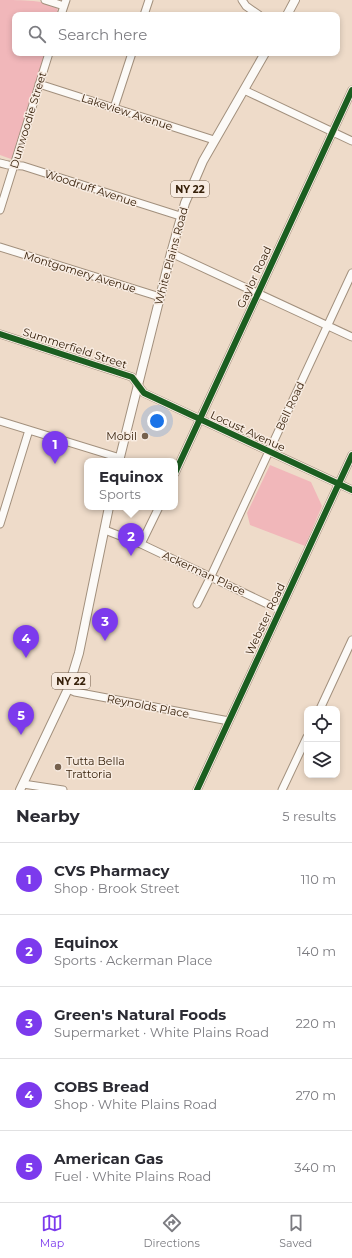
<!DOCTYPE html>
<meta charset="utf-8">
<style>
body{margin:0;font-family:Montserrat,sans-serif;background:#f2f2f3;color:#2b2b33}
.controls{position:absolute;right:12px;bottom:12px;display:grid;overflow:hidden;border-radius:8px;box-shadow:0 2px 6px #0003}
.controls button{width:36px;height:36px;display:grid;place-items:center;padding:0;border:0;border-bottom:1px solid #e1e1e2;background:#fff;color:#2b2b33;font:20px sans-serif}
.you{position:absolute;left:157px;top:421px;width:14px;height:14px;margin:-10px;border:3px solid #fff;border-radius:50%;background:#1a73e8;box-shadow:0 0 0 6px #1a73e833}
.badge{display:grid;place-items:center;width:26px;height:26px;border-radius:50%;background:#7c3aed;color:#fff;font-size:13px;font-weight:700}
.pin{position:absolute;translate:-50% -33px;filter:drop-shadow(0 1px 2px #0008)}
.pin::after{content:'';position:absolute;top:21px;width:14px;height:12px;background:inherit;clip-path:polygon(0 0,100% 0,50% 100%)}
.popup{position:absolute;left:84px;top:458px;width:94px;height:52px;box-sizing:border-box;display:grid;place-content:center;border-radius:8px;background:#fff;filter:drop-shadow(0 1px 3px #0005);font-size:13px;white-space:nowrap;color:#7c7c81}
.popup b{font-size:15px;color:#2b2b33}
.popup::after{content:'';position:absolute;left:50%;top:100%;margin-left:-8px;border:8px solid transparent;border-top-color:#fff}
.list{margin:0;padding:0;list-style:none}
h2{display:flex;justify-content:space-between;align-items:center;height:52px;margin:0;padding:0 16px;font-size:17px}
h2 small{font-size:13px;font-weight:400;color:#7c7c81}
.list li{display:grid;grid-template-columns:26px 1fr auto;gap:12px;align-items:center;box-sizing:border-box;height:72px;padding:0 16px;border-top:1px solid #e1e1e2}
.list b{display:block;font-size:15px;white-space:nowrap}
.list p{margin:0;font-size:13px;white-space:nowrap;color:#7c7c81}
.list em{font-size:13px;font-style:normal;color:#7c7c81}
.icon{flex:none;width:22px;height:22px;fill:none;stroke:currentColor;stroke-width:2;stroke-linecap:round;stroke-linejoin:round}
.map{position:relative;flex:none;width:352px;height:790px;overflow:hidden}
.search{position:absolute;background:#fff;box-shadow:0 2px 6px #0003;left:12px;right:12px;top:12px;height:44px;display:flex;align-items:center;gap:10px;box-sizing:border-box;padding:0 14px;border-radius:8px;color:#7c7c81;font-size:15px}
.sheet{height:412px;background:#fff}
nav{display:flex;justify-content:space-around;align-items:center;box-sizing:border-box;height:56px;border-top:1px solid #e1e1e2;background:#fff;font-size:11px;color:#7c7c81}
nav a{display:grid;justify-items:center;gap:2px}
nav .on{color:#7c3aed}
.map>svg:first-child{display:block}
</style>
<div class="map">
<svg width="352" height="790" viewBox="0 0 352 790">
<rect width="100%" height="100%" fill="#eedbc9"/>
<path fill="#f1b7ba" d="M 0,0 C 14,0 45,0 56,6 C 58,9 58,12 57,15 L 15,15 L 15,53 L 46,53 L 13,157 L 11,159 L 0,155 Z
M 270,465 L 311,482 L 322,506 L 305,546 L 250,525 L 247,513 Z"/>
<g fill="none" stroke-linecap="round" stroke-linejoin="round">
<g stroke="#a2907d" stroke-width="9">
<path id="minor" d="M 45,0 L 64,6
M 242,0 L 246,6 L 259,15
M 61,15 L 66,0
M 144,15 L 149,0
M 39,84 L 214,140
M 244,90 L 352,141
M 114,108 L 132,53
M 0,163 L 8,165 L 23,166 L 180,216
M 0,210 L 49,53
M 0,247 L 160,297
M 171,253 L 352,337
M 0,334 L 132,377 L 144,393 L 352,490
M 0,421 L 120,458
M 175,473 L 352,90
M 0,524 L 29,430
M 105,530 L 141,544 L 280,610
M 141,544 L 159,507
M 197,604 L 211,576 L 352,273
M 68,689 L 75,692 L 229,721
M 320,709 L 352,640
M 23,784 L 63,790
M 197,790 L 352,455
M 282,790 L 307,737"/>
</g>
<g stroke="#a2907d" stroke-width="10">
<path id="major" d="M 287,15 L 295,0
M 119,461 L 171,253 L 185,203 L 203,161 L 265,53
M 20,790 L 68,689 L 79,653 L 109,507"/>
</g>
<use href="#minor" stroke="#fcfaf7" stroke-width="7"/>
<use href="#major" stroke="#fcfaf7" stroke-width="8"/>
<g stroke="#f8ece2" stroke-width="8">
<path id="cycleway" d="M 0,334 L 132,377 L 144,393 L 352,490
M 175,473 L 352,90
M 197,790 L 352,455"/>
</g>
<use href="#cycleway" stroke="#1b5e20" stroke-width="6"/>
</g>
<g fill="#76614d" stroke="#f8ece2" stroke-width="1.5">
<circle cx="145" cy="436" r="4"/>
<circle cx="58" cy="767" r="4"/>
</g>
<g text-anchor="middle" stroke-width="3" stroke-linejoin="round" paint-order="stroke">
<g fill="#f8ece2" stroke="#705d4b" stroke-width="1">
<rect x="171" y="181" width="38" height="16" rx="3"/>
<rect x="52" y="673" width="38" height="16" rx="3"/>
</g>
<g font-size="10" font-weight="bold" fill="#36200a">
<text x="190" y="193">NY 22</text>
<text x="71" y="685">NY 22</text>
</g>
<g font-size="11" fill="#36200a" stroke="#f8ece2">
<text transform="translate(127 112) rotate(18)" y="4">Lakeview Avenue</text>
<text transform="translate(28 120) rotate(-73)" y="4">Dunwoodie Street</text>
<text transform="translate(91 188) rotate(18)" y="4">Woodruff Avenue</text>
<text transform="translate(171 256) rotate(-75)" y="4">White Plains Road</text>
<text transform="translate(80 272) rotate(17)" y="4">Montgomery Avenue</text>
<text transform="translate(254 277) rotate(-65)" y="4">Gaylor Road</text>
<text transform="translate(75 348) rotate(18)" y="4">Summerfield Street</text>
<text transform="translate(290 406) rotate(-65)" y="4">Bell Road</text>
<text transform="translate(248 431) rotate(25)" y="4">Locust Avenue</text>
<text transform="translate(204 573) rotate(25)" y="4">Ackerman Place</text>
<text transform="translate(265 619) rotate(-65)" y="4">Webster Road</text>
<text transform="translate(148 706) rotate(11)" y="4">Reynolds Place</text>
</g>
<g font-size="11" fill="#36200a" stroke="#f8ece2" text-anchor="end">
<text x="137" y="440">Mobil</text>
<text x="66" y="765" text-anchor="start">Tutta Bella<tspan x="66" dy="13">Trattoria</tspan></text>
</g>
</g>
</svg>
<div class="controls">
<button><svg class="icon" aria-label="locate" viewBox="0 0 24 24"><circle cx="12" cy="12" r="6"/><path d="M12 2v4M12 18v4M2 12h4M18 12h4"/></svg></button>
<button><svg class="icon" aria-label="layers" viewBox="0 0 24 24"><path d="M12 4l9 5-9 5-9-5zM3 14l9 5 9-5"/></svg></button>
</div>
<div class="you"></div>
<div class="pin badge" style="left:55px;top:464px">1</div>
<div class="pin badge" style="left:131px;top:556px">2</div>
<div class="popup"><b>Equinox</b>Sports</div>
<div class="pin badge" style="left:105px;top:641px">3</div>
<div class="pin badge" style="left:26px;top:658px">4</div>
<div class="pin badge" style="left:21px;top:735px">5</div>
<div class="search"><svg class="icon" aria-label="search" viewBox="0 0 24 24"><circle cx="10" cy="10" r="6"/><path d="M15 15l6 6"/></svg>Search here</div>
</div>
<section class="sheet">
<h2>Nearby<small>5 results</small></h2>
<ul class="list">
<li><span class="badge">1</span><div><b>CVS Pharmacy</b><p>Shop · Brook Street</p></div><em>110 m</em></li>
<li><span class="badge">2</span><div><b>Equinox</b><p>Sports · Ackerman Place</p></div><em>140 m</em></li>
<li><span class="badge">3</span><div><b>Green's Natural Foods</b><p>Supermarket · White Plains Road</p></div><em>220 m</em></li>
<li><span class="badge">4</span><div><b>COBS Bread</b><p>Shop · White Plains Road</p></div><em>270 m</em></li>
<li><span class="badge">5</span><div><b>American Gas</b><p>Fuel · White Plains Road</p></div><em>340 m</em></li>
</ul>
</section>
<nav>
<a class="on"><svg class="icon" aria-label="map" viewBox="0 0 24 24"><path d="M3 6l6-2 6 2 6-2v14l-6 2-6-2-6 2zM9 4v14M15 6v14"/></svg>Map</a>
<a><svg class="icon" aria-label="directions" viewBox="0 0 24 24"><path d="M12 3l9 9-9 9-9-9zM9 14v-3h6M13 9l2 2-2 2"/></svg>Directions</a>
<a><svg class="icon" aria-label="saved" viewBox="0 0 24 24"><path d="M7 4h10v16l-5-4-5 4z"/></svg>Saved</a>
</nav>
